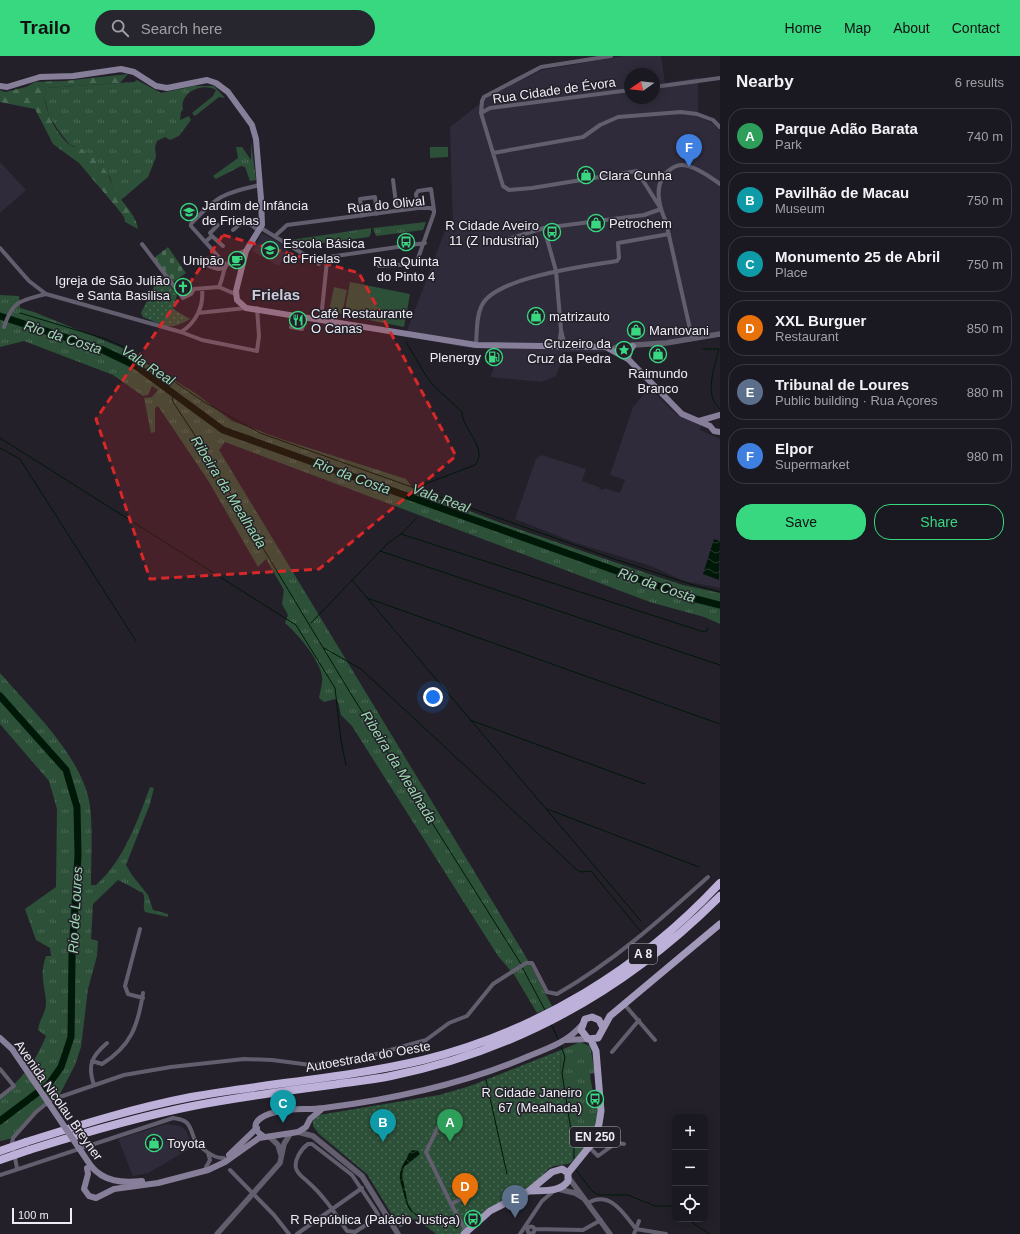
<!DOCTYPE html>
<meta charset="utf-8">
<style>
body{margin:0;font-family:Helvetica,sans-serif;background:#27252d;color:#f1f3f6}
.controls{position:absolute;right:12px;bottom:12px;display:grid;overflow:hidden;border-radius:8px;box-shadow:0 2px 10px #0003}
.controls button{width:36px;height:36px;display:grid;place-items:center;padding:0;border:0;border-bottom:1px solid #38373e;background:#1a1820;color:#f1f3f6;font:20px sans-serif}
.compass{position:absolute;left:624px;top:12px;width:36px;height:36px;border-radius:50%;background:#1a1820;box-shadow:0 2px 10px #0003;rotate:256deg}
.scale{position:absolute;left:12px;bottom:10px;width:60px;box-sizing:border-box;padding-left:4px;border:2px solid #efedf4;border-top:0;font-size:11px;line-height:14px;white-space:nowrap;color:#efedf4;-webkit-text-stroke:3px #23202a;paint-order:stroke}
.you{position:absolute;left:433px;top:641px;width:14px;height:14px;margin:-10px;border:3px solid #fff;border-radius:50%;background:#1a73e8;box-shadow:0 0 0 6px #1a73e833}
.badge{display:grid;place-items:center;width:26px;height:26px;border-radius:50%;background:#38d880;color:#fff;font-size:13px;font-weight:700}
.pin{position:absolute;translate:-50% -33px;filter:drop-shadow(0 1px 2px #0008)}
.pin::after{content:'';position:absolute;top:21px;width:14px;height:12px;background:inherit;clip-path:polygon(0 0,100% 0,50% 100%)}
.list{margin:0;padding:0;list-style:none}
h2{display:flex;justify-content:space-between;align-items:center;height:52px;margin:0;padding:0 16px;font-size:17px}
h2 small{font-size:13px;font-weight:400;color:#9fa0a5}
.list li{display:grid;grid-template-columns:26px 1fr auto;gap:12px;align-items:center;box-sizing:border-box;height:56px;margin:0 8px 8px;padding:0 8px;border:1px solid #38373e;border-radius:16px}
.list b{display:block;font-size:15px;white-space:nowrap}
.list p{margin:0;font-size:13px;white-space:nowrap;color:#9fa0a5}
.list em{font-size:13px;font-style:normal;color:#9fa0a5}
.actions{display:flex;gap:8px;padding:12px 16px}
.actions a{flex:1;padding:9px 0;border:1px solid #38d880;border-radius:16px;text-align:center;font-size:14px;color:#38d880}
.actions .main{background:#38d880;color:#111}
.icon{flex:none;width:22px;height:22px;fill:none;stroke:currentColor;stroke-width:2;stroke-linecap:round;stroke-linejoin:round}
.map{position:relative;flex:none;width:720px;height:1178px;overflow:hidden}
header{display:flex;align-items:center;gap:24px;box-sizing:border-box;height:56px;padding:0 20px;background:#38d880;color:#111}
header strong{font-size:19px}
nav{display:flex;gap:22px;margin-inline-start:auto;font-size:14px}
.search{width:280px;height:36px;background:#27252d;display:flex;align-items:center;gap:10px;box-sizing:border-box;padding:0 14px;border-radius:22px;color:#9fa0a5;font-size:15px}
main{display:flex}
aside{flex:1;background:#1a1820}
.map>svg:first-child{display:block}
</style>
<header>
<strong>Trailo</strong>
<div class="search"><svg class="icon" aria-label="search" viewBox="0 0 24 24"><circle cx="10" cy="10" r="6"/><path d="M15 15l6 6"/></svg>Search here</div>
<nav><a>Home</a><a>Map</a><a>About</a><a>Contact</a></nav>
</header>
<main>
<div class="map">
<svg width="720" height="1178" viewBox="0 0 720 1178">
<defs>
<pattern id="grass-tufts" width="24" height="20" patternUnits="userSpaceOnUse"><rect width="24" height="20" fill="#2d5038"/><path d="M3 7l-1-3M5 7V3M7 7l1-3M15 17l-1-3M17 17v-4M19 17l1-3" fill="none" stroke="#4c6a55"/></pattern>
<pattern id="forest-firs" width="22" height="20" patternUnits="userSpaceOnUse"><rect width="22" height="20" fill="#2b4f37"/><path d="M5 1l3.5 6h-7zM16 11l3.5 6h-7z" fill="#4a6955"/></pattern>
<pattern id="cemetery-stones" width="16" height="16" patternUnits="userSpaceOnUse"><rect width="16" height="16" fill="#2d5038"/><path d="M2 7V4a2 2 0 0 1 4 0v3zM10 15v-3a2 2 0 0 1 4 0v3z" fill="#4c6a55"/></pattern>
<pattern id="park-dots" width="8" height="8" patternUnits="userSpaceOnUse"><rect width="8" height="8" fill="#2d5038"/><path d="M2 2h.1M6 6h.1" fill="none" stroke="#4c6a55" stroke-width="1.8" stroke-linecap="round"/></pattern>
<pattern id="water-waves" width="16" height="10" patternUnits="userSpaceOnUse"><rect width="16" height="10" fill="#001808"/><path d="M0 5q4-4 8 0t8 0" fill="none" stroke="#263a2d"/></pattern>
</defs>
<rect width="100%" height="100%" fill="#23202a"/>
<path fill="#2f2b3a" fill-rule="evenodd" d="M 624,0 L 661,0 L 665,27 L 698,22 L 698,55 L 703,62 L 720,72 L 720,277 L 595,297 L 565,296 L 556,320 L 541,326 L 490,321 L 502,294 L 469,292 L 405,280 L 446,172 L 453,173 L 450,71 L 491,39 L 542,14 ZM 630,18 L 654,18 L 654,42 L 630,42 Z
M 0,106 L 26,134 L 0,157 Z
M 189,147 L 198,156 L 189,166 L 179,156 Z
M 262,177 L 289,192 L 279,210 L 252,195 Z
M 650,336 L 656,338 L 676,358 L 701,369 L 700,374 L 720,383 L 720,532 L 684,525 L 651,510 L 576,487 L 515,463 L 536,403 L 541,399 L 586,413 L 582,425 L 599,431 L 599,433 L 603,434 L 604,432 L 620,437 L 625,424 L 610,419 L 633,351 L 644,338 Z
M 166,1068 L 181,1070 L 186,1075 L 193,1091 L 148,1117 L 133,1120 L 118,1083 Z"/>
<path fill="url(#grass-tufts)" d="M 137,24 L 161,37 L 194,30 L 214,30 L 225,42 L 219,41 L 195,60 L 192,57 L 213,40 L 216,34 C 204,26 179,36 183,53 L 181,56 L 180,64 L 189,60 L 191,64 L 179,80 L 170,84 L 165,81 L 157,85 L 155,91 L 156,101 L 148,121 L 121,144 L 113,131 L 110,121 L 84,94 L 70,89 L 61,78 L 49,60 L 44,39 L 46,32 L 134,26 Z
M 251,86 L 256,124 L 250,125 L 245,111 L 241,110 L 216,123 L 213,120 L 238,102 L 236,91 L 242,91 L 251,104 Z
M 426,166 L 423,174 L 376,180 L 373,172 Z
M 371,172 L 371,177 L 369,181 L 301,190 L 291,184 Z
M 0,239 L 19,240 L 20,252 L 34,256 L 120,291 L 195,337 L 232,365 L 281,383 L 406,423 L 414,434 L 501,467 L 649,518 L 683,529 L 720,537 L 720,568 L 704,561 L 650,546 L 225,386 L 219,394 L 529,906 L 552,950 L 537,957 L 515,920 L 498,900 L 352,670 L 341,659 L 338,645 L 335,643 L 324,646 L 319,642 C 320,635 323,628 322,621 C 321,605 297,577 285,567 L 288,559 L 282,548 L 284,534 L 266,503 L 258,511 L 209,426 L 158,350 L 155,352 L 155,376 L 151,377 L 144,342 L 152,341 L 158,334 L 152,330 L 148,339 L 143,340 L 113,319 L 24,285 L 0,291 Z
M 0,617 C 31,653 83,701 90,750 C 93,775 91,803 91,829 L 96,829 C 124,804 137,766 150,731 L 154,732 L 150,748 L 126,809 L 132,819 L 148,839 L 153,854 L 168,858 L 168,861 L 145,856 C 142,850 146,844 143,837 L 118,824 L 93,848 L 91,883 L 98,885 L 97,900 L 88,933 L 81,991 L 75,1009 L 59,1040 L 43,1051 L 13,1082 L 0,1085 L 0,1041 C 20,1025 37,1004 46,980 L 38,974 C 39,964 46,957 46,947 C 45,928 39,920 46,900 L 51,900 L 50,892 L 36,884 L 25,853 L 56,831 L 57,753 L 49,725 L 0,668 Z
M 580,986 L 590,990 L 595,1017 L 590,1018 C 591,1031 595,1040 597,1052 C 601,1071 585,1093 573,1105 L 572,1093 L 560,1021 L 561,994 Z"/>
<path fill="url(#forest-firs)" d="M 128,18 L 120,27 L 46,32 C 40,47 56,79 70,89 C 74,92 80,91 84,94 C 90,98 97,105 102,111 C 109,117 110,124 114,132 C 121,147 136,157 138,173 L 125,166 L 124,161 L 117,152 L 79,107 L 53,88 L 35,53 L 0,46 L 0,34 L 5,36 L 26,31 L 35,26 L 64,25 Z"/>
<path fill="url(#cemetery-stones)" d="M 168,191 L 186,217 L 172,227 L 154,202 Z"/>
<path fill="url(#park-dots)" d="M 164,221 L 177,239 L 173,253 L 190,263 C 169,276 164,269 143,261 L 141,257 L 155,229 L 150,225 L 151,223 L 156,226 Z
M 561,994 L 560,1021 L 572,1093 L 573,1105 L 568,1108 L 554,1110 L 548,1113 L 535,1128 L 485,1155 L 468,1169 L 461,1178 L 436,1178 L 417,1163 L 409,1164 L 400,1172 L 367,1118 L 319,1078 L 313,1070 L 313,1065 L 319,1059 L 439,1039 L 470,1030 Z"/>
<path fill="#2d5038" d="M 430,91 L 448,91 L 448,101 L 430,102 Z
M 350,226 L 410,238 L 404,271 L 344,259 Z
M 334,231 L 347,234 L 342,258 L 329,255 Z
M 533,1029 L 536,1045 L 509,1051 L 506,1035 Z"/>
<path fill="url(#water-waves)" d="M 714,483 L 720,485 L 719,524 L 703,518 Z
M 413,1094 L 418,1095 L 420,1098 L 404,1111 L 402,1119 L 408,1148 L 413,1156 L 421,1161 C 408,1158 406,1147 403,1135 C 402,1130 399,1125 400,1119 C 400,1111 406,1105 409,1097 Z"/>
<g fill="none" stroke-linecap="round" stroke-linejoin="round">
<path stroke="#001808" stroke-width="1" d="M 20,257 L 103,282 L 124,291 L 204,346 L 260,377 L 614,503 L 690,528 L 720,536
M 406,286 L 425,318 L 433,329 L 462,356 C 462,374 489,392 475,409 L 425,428 L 420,434
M 703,293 L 719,293 C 715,310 703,340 720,353
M 174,339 L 172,341 L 173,346 L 204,393 L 234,444 L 351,638 L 521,908
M 0,382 L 296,569 L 335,632 L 341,685 L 346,709
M 0,392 L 20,403 L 136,585
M 401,478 L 704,576 L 707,575 L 708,572
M 380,495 L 720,609
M 352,524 L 641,865
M 367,542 L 720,668
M 311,567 L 387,488 L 401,478 L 417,462
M 324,592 L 361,613 L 576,813 L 580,816 L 591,815 L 642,877
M 470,664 L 645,728
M 547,753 L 699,811
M 522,911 L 545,954
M 551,968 L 559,985
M 561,990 L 565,1001 L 562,1017 L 574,1093 L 574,1103
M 486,1024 L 507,1118
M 576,1114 L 592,1135 L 599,1139 L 628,1139 L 655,1150 L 675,1150
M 690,1163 L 694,1168 L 710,1178"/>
<path stroke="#001808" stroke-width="7" d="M 0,260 L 101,293 L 136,310 L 223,374 L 692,542 L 720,549
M 0,640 L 66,714 L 77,751 L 78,799 L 72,899 L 71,981 L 61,1011 L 49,1028 L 0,1065"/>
<path stroke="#625e6e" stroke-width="4" d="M 611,0 L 541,11 L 484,41 L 482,45 L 481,57 L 503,130 L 509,134 L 532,132 L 637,115 L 661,153
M 654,31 L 720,22
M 481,57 L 490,52 L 630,34
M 493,97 L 583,81 L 600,69 L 618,61 L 681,56 L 697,58 L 713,64 L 720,71
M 393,124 L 397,155
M 418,152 L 416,138 L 418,135 L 431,133 L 434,154
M 362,160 L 360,143 L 375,141 L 377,158
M 261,172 L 308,201 L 315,203 L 319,208
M 544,172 L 556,215 L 561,274 L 565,290
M 233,174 L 245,164 L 259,175
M 212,180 L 210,177 L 218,169
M 275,180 L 287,169 L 418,152 L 430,152 L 434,154 L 434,157 L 416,208 L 379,210
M 205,186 L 212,180 L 223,190
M 495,187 L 544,172 L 644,159 L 661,153
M 142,188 L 183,242 L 191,238 L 194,233 L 219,231
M 0,192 L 29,225 L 46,238 L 181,276 L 202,284 L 257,295 L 259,280 L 257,252
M 315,203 L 425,187
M 225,208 L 191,170 L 191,168 C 217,140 223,137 260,129
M 209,210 L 218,213 L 224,212
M 235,238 L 219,231 C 226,215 220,213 235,201 C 239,197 241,195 246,195
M 198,257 L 246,252
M 321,263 L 327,205 L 324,202
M 4,271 C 13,244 20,245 46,238
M 291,271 L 302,273 L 303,270
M 181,276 C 196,267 204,250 202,233
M 692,282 L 666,166 C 658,148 653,125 671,113 C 676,109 682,108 688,110 C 700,113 710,121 720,128
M 476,289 C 477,277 476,260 482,249 C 496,221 587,210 617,205 L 619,202 L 618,187 L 669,178
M 559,290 L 561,275
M 140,873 L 125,930 L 128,938 L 143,942
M 624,948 L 655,984
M 612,996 L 639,964
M 92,1005 L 102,1008 C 131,990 138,970 143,937
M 0,1013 L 14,1030 L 0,1041
M 94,1029 C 87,1009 92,1000 107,987
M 438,1071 L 426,1096 L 451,1148
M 308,1088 L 312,1088 L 352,1119 L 376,1155 L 378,1159 L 375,1163 L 355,1176 L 347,1175 C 335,1157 324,1140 308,1126 C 304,1122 297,1118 296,1112 C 294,1104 301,1093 308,1088 Z
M 590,1092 L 598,1100 L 616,1087 L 624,1088
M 206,1111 L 210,1104 L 208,1097
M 17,1112 L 12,1087 L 13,1082 L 36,1056 L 51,1044 L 124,1019 L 171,1011 L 244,1003 L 272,1004 L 311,1009 L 369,1000 L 426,984 L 449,967 L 467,960 L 493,928 L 526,907 L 532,907 L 547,936 L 557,938 C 613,906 660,864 708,821
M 230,1114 L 274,1159 L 289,1178
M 0,1119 L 173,1062 C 178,1063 183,1063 187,1067 C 191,1071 192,1077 194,1082 C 199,1091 213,1103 224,1102
M 588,1147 C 610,1134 624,1158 636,1173 L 666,1178
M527.5 1174a3.5 3.5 0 1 1 7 0a3.5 3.5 0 1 1-7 0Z
M 535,1173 L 583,1174 L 601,1164
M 466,1175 L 451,1148 L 471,1138
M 297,1178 L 362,1132
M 520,1178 L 542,1145 L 555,1134
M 634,1178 L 639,1165"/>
<path stroke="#625e6e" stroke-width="5.5" d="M 613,293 L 619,290 L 666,287 L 720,278
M 298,1076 L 313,1080 L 362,1120 L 398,1178
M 270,1081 L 278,1089 L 281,1099
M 569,1122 L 610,1178
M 558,1133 L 575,1137 L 583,1142
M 217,1178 L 280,1107 L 284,1088 L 290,1078"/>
<path stroke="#877f99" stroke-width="6" d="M 0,30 L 7,31 L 40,21 L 73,20 L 121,13 L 134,16 L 156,30 L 167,32 L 207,24 L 216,27 L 228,36 L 252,69 L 256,83 L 261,143 L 262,169 L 246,195 L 236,235 L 237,244 L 246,252 L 476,289 L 606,291 L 628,303 L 682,358 L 710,370 L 714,375 L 720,376
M 628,303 L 629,296 L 633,290
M 699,365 L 720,359
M 0,982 L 12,993 L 23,1009
M 566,984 L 588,983
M 263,1080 C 245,1068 263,1059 276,1056 C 292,1052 307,1054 324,1052 C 395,1043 464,1028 529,1000 C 549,992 567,986 581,970
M 229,1099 L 257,1072
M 91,1110 C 104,1126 122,1127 142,1125
M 87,1112 L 88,1118 L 84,1133 L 89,1140 L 96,1142 L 114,1133 L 158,1127 L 208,1114 L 225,1106 L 259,1082 L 298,1076 L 306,1071 L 310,1063 L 322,1053"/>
<path stroke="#a399bb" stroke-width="7" d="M 603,972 L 599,964 L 592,961 L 585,963 L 581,974 L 588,983 L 598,982 L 610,960 L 720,868
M 568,1117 L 593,1086 L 599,1068 L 601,1055 L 596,995 L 591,984
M 464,1178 L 490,1155 L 529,1135 L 552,1116 L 562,1113 L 568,1117 L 568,1125 C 560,1137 542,1134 529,1135"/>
<path stroke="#bdb1d9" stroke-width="8" d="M 26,1086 C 80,1069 134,1052 191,1041 C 268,1027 347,1022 423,1004 C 538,975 640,913 720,827
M 29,1094 C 83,1077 137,1061 193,1050 C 239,1041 285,1035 331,1029 C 351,1026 371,1024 391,1020 C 520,994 627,933 720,840"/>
<path stroke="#877f99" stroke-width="6" d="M 23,1009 L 91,1110"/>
<path stroke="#bdb1d9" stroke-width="8" d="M 0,1095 L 26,1086
M 0,1104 L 29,1094"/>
</g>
<path fill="#d62828" fill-opacity="0.2" stroke="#d62828" stroke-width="3" stroke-dasharray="8 5" stroke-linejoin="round" d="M 223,179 L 359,217 L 456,400 L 319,513 L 150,523 L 96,363 Z"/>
<defs>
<g id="shop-ring" transform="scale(0.9)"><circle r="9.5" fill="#23202a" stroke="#38d880" stroke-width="1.5"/><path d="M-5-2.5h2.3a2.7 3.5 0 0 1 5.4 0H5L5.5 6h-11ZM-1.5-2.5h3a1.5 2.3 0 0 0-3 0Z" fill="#38d880"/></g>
<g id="school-ring" transform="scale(0.9)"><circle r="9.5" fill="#23202a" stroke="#38d880" stroke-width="1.5"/><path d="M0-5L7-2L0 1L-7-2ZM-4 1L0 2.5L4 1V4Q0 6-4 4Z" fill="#38d880"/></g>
<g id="bus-ring" transform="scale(0.9)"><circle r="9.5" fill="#23202a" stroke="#38d880" stroke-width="1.5"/><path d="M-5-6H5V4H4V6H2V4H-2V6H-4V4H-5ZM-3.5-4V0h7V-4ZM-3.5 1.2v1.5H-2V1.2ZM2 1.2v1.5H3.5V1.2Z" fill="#38d880"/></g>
<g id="cafe-ring" transform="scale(0.9)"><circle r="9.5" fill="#23202a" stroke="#38d880" stroke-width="1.5"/><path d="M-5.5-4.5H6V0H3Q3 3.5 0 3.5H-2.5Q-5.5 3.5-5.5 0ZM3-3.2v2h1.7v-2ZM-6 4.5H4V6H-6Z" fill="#38d880"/></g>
<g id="church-ring" transform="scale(0.9)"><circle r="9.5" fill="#23202a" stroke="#38d880" stroke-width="1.5"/><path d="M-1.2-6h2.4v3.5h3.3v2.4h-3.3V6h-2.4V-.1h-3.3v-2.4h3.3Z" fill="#38d880"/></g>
<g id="restaurant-ring" transform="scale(0.9)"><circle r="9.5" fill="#23202a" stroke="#38d880" stroke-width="1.5"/><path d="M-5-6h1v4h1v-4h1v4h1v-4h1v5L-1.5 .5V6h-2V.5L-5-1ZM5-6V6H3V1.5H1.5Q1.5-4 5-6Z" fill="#38d880"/></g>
<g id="sight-ring" transform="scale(0.9)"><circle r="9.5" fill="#23202a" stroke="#38d880" stroke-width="1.5"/><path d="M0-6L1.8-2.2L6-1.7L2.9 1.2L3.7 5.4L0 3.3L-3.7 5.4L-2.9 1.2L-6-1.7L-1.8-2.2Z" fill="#38d880"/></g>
<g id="fuel-ring" transform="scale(0.9)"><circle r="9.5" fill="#23202a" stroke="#38d880" stroke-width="1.5"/><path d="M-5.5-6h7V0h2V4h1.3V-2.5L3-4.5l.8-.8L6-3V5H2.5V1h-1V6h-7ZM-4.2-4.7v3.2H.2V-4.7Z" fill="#38d880"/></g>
</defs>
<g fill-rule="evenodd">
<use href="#shop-ring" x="586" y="119"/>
<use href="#school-ring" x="189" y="156"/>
<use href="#shop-ring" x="596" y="167"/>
<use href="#bus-ring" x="552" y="176"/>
<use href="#bus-ring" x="406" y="186"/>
<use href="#school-ring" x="270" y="194"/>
<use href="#cafe-ring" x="237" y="204"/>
<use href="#church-ring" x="183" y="231"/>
<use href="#shop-ring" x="536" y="260"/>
<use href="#restaurant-ring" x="298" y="264"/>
<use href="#shop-ring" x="636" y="274"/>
<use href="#sight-ring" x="624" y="294"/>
<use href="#shop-ring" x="658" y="298"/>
<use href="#fuel-ring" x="494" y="301"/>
<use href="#bus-ring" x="595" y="1043"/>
<use href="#shop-ring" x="154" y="1087"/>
<use href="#bus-ring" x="473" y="1163"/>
</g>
<g text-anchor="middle" stroke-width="3" stroke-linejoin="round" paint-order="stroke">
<g fill="#23202a" stroke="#b2b0b7" stroke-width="1">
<rect x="629" y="888" width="28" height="20" rx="3"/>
<rect x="570" y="1071" width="50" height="20" rx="3"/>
</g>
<g font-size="12" font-weight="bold" fill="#efedf4">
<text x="643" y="902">A 8</text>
<text x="595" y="1085">EN 250</text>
</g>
<g font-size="13" fill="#efedf4" stroke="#23202a">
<text transform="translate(554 34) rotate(-8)" y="5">Rua Cidade de Évora</text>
<text transform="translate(386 148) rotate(-6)" y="5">Rua do Olival</text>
<text transform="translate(368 1000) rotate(-10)" y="5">Autoestrada do Oeste</text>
<text transform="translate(59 1044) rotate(55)" y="5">Avenida Nicolau Breyner</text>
</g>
<g font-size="13" fill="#efedf4" stroke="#23202a" text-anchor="start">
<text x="599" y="124">Clara Cunha</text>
<text x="202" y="154">Jardim de Infância<tspan x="202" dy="15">de Frielas</tspan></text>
<text x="609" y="172">Petrochem</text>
<text x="539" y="174" text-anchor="end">R Cidade Aveiro<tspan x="539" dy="15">11 (Z Industrial)</tspan></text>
<text x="283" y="192">Escola Básica<tspan x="283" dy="15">de Frielas</tspan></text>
<text x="224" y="209" text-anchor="end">Unipão</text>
<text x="406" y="210" text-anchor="middle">Rua Quinta<tspan x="406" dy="15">do Pinto 4</tspan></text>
<text x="170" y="229" text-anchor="end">Igreja de São Julião<tspan x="170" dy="15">e Santa Basilisa</tspan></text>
<text x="311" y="262">Café Restaurante<tspan x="311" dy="15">O Canas</tspan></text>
<text x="549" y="265">matrizauto</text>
<text x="649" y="279">Mantovani</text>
<text x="611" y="292" text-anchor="end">Cruzeiro da<tspan x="611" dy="15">Cruz da Pedra</tspan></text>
<text x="481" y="306" text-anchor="end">Plenergy</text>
<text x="658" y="322" text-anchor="middle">Raimundo<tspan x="658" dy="15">Branco</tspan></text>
<text x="582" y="1041" text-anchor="end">R Cidade Janeiro<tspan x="582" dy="15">67 (Mealhada)</tspan></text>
<text x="167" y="1092">Toyota</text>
<text x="460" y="1168" text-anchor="end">R República (Palácio Justiça)</text>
</g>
<g font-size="14" font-style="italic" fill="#9bdaaf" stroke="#23202a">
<text transform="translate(63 281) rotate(18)" y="5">Rio da Costa</text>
<text transform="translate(148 309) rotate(33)" y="5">Vala Real</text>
<text transform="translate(352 420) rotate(20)" y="5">Rio da Costa</text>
<text transform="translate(229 436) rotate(58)" y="5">Ribeira da Mealhada</text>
<text transform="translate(441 442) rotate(20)" y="5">Vala Real</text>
<text transform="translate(657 529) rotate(19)" y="5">Rio da Costa</text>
<text transform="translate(399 711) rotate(58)" y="5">Ribeira da Mealhada</text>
<text transform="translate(75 854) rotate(-87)" y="5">Rio de Loures</text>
</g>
<g font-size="15" font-weight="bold" fill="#cecad8" stroke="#23202a">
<text x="276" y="244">Frielas</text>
</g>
</g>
</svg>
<div class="controls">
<button>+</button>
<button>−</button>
<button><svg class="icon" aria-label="locate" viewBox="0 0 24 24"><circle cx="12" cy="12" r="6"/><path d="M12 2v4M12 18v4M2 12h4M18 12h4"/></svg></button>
</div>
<svg class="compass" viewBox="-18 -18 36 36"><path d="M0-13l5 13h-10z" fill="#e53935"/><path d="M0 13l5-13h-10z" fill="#9fa0a5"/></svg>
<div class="scale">100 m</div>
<div class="you"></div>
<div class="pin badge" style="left:450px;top:1086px;background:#2e9e5b">A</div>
<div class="pin badge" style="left:383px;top:1086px;background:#0f9aa8">B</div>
<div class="pin badge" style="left:283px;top:1067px;background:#0f9aa8">C</div>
<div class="pin badge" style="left:465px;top:1150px;background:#e8710a">D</div>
<div class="pin badge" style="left:515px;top:1162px;background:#5c6f8a">E</div>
<div class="pin badge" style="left:689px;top:111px;background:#3f7fe0">F</div>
</div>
<aside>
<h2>Nearby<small>6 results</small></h2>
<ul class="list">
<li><span class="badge" style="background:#2e9e5b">A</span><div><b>Parque Adão Barata</b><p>Park</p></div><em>740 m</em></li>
<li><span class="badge" style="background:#0f9aa8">B</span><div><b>Pavilhão de Macau</b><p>Museum</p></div><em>750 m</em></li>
<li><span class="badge" style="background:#0f9aa8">C</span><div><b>Monumento 25 de Abril</b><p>Place</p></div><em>750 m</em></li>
<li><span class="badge" style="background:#e8710a">D</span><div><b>XXL Burguer</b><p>Restaurant</p></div><em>850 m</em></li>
<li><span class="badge" style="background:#5c6f8a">E</span><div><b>Tribunal de Loures</b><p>Public building · Rua Açores</p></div><em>880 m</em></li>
<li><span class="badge" style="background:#3f7fe0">F</span><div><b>Elpor</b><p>Supermarket</p></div><em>980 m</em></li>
</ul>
<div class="actions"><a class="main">Save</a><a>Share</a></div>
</aside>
</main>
